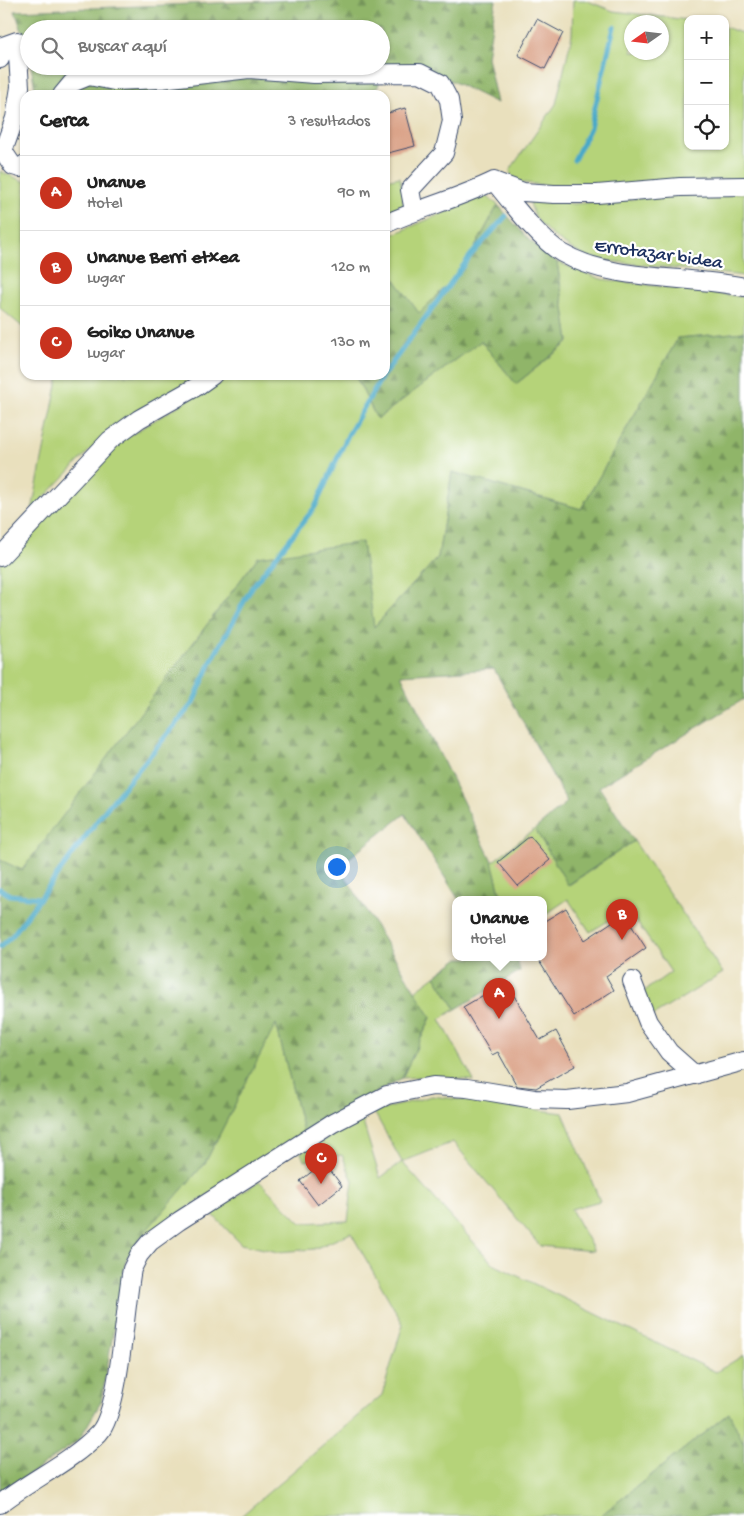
<!DOCTYPE html>
<html lang="es">
<meta charset="utf-8">
<style>
body{margin:0;font-family:"Gochi Hand",sans-serif;background:#f6f6f6;color:#222}
.controls{position:absolute;right:15px;top:15px;display:grid;overflow:hidden;border-radius:10px;box-shadow:0 1px 4px #0004}
.controls button{width:45px;height:45px;display:grid;place-items:center;padding:0;border:0;border-bottom:1px solid #e0e0e0;background:#fff;color:#222;font:25px sans-serif}
.compass{position:absolute;left:624px;top:15px;width:45px;height:45px;border-radius:50%;background:#fff;box-shadow:0 1px 4px #0004;rotate:256deg}
.you{position:absolute;left:336px;top:866px;width:18px;height:18px;margin:-12px;border:4px solid #fff;border-radius:50%;background:#1a73e8;box-shadow:0 0 0 8px #1a73e833}
.badge{display:grid;place-items:center;width:32px;height:32px;border-radius:50%;background:#c8321e;color:#fff;font-size:16px;font-weight:700}
.pin{position:absolute;translate:-50% -41px;filter:drop-shadow(0 1px 2px #0008)}
.pin::after{content:'';position:absolute;top:26px;width:18px;height:15px;background:inherit;clip-path:polygon(0 0,100% 0,50% 100%)}
.popup{position:absolute;left:452px;top:896px;width:95px;height:65px;box-sizing:border-box;display:grid;place-content:center;border-radius:10px;background:#fff;filter:drop-shadow(0 1px 4px #0005);font-size:16px;white-space:nowrap;color:#767676}
.popup b{font-size:19px;color:#222}
.popup::after{content:'';position:absolute;left:50%;top:100%;margin-left:-10px;border:10px solid transparent;border-top-color:#fff}
.list{margin:0;padding:0;list-style:none}
h2{display:flex;justify-content:space-between;align-items:center;height:65px;margin:0;padding:0 20px;font-size:21px}
h2 small{font-size:16px;font-weight:400;color:#767676}
.list li{display:grid;grid-template-columns:32px 1fr auto;gap:15px;align-items:center;box-sizing:border-box;height:75px;padding:0 20px;border-top:1px solid #e0e0e0}
.list b{display:block;font-size:19px;white-space:nowrap}
.list p{margin:0;font-size:16px;white-space:nowrap;color:#767676}
.list em{font-size:16px;font-style:normal;color:#767676}
.icon{flex:none;width:28px;height:28px;fill:none;stroke:currentColor;stroke-width:2;stroke-linecap:round;stroke-linejoin:round}
.map{position:relative;flex:none;width:744px;height:1516px;overflow:hidden}
.search{position:absolute;background:#fff;box-shadow:0 1px 4px #0004;left:20px;top:20px;width:370px;height:55px;display:flex;align-items:center;gap:12px;box-sizing:border-box;padding:0 18px;border-radius:28px;color:#767676;font-size:19px}
.panel{position:absolute;background:#fff;box-shadow:0 1px 4px #0004;left:20px;top:90px;width:370px;height:290px;border-radius:15px}
.map>svg:first-child{display:block}
</style>
<div class="map">
<svg width="744" height="1516" viewBox="0 0 744 1516">
<defs>
<pattern id="forest-firs" width="22" height="20" patternUnits="userSpaceOnUse" patternTransform="scale(1.25)"><rect width="22" height="20" fill="#90b569"/><path d="M5 1l3.5 6h-7zM16 11l3.5 6h-7z" fill="#75945a"/></pattern>
</defs>
<rect width="100%" height="100%" fill="#fff"/>
<filter id="ink" filterUnits="userSpaceOnUse"><feTurbulence type="fractalNoise" baseFrequency=".02" numOctaves="2"/><feDisplacementMap in="SourceGraphic" scale="10" xChannelSelector="R" yChannelSelector="G"/><feConvolveMatrix kernelMatrix="1 2 1 2 8 2 1 2 1" color-interpolation-filters="sRGB"/></filter>
<filter id="wash" filterUnits="userSpaceOnUse"><feTurbulence type="fractalNoise" baseFrequency=".0096" numOctaves="4" result="noise"/><feDisplacementMap in="SourceGraphic" scale="20" xChannelSelector="R" yChannelSelector="G"/><feGaussianBlur stdDeviation="1.12" result="paint"/><feColorMatrix in="noise" values="0 0 0 0 0 0 0 0 0 0 0 0 0 0 0 0 0 1.4 0 .05"/><feComposite in="paint" operator="in"/></filter>
<g filter="url(#wash)">
<rect width="100%" height="100%" fill="#e9e0bd"/>
<path fill="#b5d379" stroke="#68816c" fill-rule="evenodd" d="M 573,0 L 585,0 L 613,11 L 688,20 L 688,146 L 725,146 L 725,27 L 744,34 L 744,178 C 667,183 589,194 512,181 L 510,170 L 556,104 L 572,35 ZM 632,22 L 662,22 L 662,52 L 632,52 Z
M 0,171 L 25,182 L 25,329 L 0,308 Z
M 400,177 L 404,207 L 385,216 L 385,180 Z
M 704,193 L 744,193 L 744,276 L 590,259 C 568,247 533,228 530,201 L 539,197 L 573,204 Z
M 485,195 L 498,205 L 462,271 L 418,314 L 388,271 L 385,273 L 385,238 Z
M 557,262 L 601,279 L 744,297 L 744,332 L 678,338 L 581,509 L 452,472 L 438,557 L 373,628 L 258,557 L 22,871 L 0,860 L 0,565 L 121,441 L 207,388 L 222,375 L 355,375 L 377,419 L 481,341 L 516,384 L 569,342 Z
M 59,375 L 200,375 L 127,417 L 93,447 L 32,510 Z
M 535,829 L 569,885 L 634,841 L 723,973 L 646,1020 L 633,999 L 671,972 L 628,909 L 590,932 L 568,899 L 543,916 L 543,900 L 502,900 L 492,862 Z
M 435,976 L 456,1009 L 440,1019 L 474,1081 L 439,1076 L 402,1078 L 431,1018 L 415,991 Z
M 276,1023 L 304,1135 L 138,1239 L 205,1163 Z
M 432,1096 L 563,1113 L 600,1201 L 571,1209 L 594,1251 L 540,1246 L 453,1142 L 402,1162 L 493,1264 L 716,1372 L 744,1355 L 744,1444 L 729,1413 L 600,1516 L 241,1516 L 382,1395 L 403,1324 L 351,1233 L 314,1249 L 278,1252 L 241,1244 L 211,1213 L 259,1181 L 301,1223 L 348,1221 L 353,1181 L 342,1155 L 304,1161 L 301,1152 L 362,1119 L 380,1178 L 402,1162 L 374,1112 Z"/>
<path fill="url(#forest-firs)" stroke="#567264" d="M 292,0 L 496,0 L 487,57 L 497,103 L 425,68 L 383,65 L 378,87 L 365,95 L 36,95 L 31,66 L 381,66 L 381,29 L 29,29 L 29,51 L 15,11 Z
M 498,205 L 529,240 L 557,262 L 569,341 L 516,384 L 481,341 L 377,419 L 355,375 L 385,375 L 385,273 L 388,270 L 419,313 L 462,271 Z
M 744,332 L 744,699 L 599,787 L 634,841 L 568,885 L 535,829 L 567,802 L 494,669 L 401,675 L 492,861 L 502,900 L 459,900 L 405,814 L 339,866 L 431,1017 L 402,1078 L 304,1135 L 276,1024 L 205,1163 L 139,1239 L 126,1260 L 101,1402 L 79,1440 L 0,1495 L 0,860 L 22,870 L 258,557 L 362,542 L 374,627 L 438,557 L 452,472 L 581,509 L 678,338 Z
M 459,958 L 517,958 L 520,971 L 456,1009 L 435,976 Z
M 729,1413 L 744,1444 L 744,1516 L 600,1516 Z"/>
<g fill="none" stroke-linecap="round" stroke-linejoin="round">
<path stroke="#49a9c8" stroke-width="5" d="M 574,160 L 590,128 L 614,27
M 385,373 L 471,255 L 506,216
M 0,889 L 10,895 L 40,898
M 0,947 L 12,936 L 106,809 L 193,703 L 212,660 L 252,587 L 315,507 L 348,435 L 383,375"/>
</g>
<g id="blocks">
<path fill="#dba48a" d="M 537,19 L 563,33 L 545,69 L 518,55 Z
M 405,108 L 415,146 L 388,153 L 385,143 L 385,114 Z
M 530,836 L 550,860 L 518,886 L 498,862 Z
M 566,908 L 585,940 L 624,914 L 646,948 L 606,976 L 614,990 L 574,1016 L 537,958 L 543,958 L 543,922 Z
M 506,982 L 540,1040 L 556,1031 L 575,1066 L 536,1088 L 517,1086 L 498,1052 L 492,1055 L 463,1007 Z
M 324,1162 L 342,1186 L 318,1205 L 300,1181 Z"/>
</g>
</g>
<g filter="url(#ink)">
<use href="#blocks" fill-opacity="0" stroke="#3a4a6c" stroke-width="1"/>
<g fill="none" stroke-linecap="round" stroke-linejoin="round">
<g stroke="#3a4a6c" stroke-width="20">
<path id="minor" d="M 0,59 L 3,46 L 17,41 L 20,87 L 15,118 L 3,151 L 13,166 L 20,168 L 25,164
M 62,95 L 72,83 L 89,76 L 114,81 L 162,79 L 249,69 L 314,74 L 420,73 L 440,83 L 449,100 L 452,121 L 444,153 L 410,190 L 414,211
M 494,181 C 511,202 539,239 562,253 C 612,282 687,275 744,287
M 496,182 L 523,192 L 554,194 L 597,194 L 680,187 L 744,186
M 385,224 C 421,208 459,198 494,181
M 0,557 L 110,440 L 139,419 L 196,387 L 213,375
M 632,981 L 648,1022 L 669,1052 L 695,1075
M 0,1504 C 32,1479 71,1462 99,1433 C 120,1410 125,1304 132,1269 L 139,1255 L 150,1242 L 179,1221 L 333,1123 L 387,1095 L 433,1086 L 467,1088 L 534,1099 L 567,1100 L 627,1093 L 744,1061"/>
</g>
<use href="#minor" stroke="#fff" stroke-width="18"/>
</g>
</g>
<g text-anchor="middle" stroke-width="4.5" stroke-linejoin="round" paint-order="stroke">
<g font-size="19" fill="#1b2f5e" stroke="#fff">
<text transform="translate(659 252) rotate(8)" y="7">Errotazar bidea</text>
</g>
</g>
</svg>
<div class="controls">
<button>+</button>
<button>−</button>
<button><svg class="icon" aria-label="locate" viewBox="0 0 24 24"><circle cx="12" cy="12" r="6"/><path d="M12 2v4M12 18v4M2 12h4M18 12h4"/></svg></button>
</div>
<svg class="compass" viewBox="-18 -18 36 36"><path d="M0-13l5 13h-10z" fill="#e53935"/><path d="M0 13l5-13h-10z" fill="#767676"/></svg>
<div class="you"></div>
<div class="pin badge" style="left:499px;top:1019px">A</div>
<div class="popup"><b>Unanue</b>Hotel</div>
<div class="pin badge" style="left:622px;top:940px">B</div>
<div class="pin badge" style="left:321px;top:1184px">C</div>
<div class="search"><svg class="icon" aria-label="search" viewBox="0 0 24 24"><circle cx="10" cy="10" r="6"/><path d="M15 15l6 6"/></svg>Buscar aquí</div>
<section class="panel">
<h2>Cerca<small>3 resultados</small></h2>
<ul class="list">
<li><span class="badge">A</span><div><b>Unanue</b><p>Hotel</p></div><em>90 m</em></li>
<li><span class="badge">B</span><div><b>Unanue Berri etxea</b><p>Lugar</p></div><em>120 m</em></li>
<li><span class="badge">C</span><div><b>Goiko Unanue</b><p>Lugar</p></div><em>130 m</em></li>
</ul>
</section>
</div>
